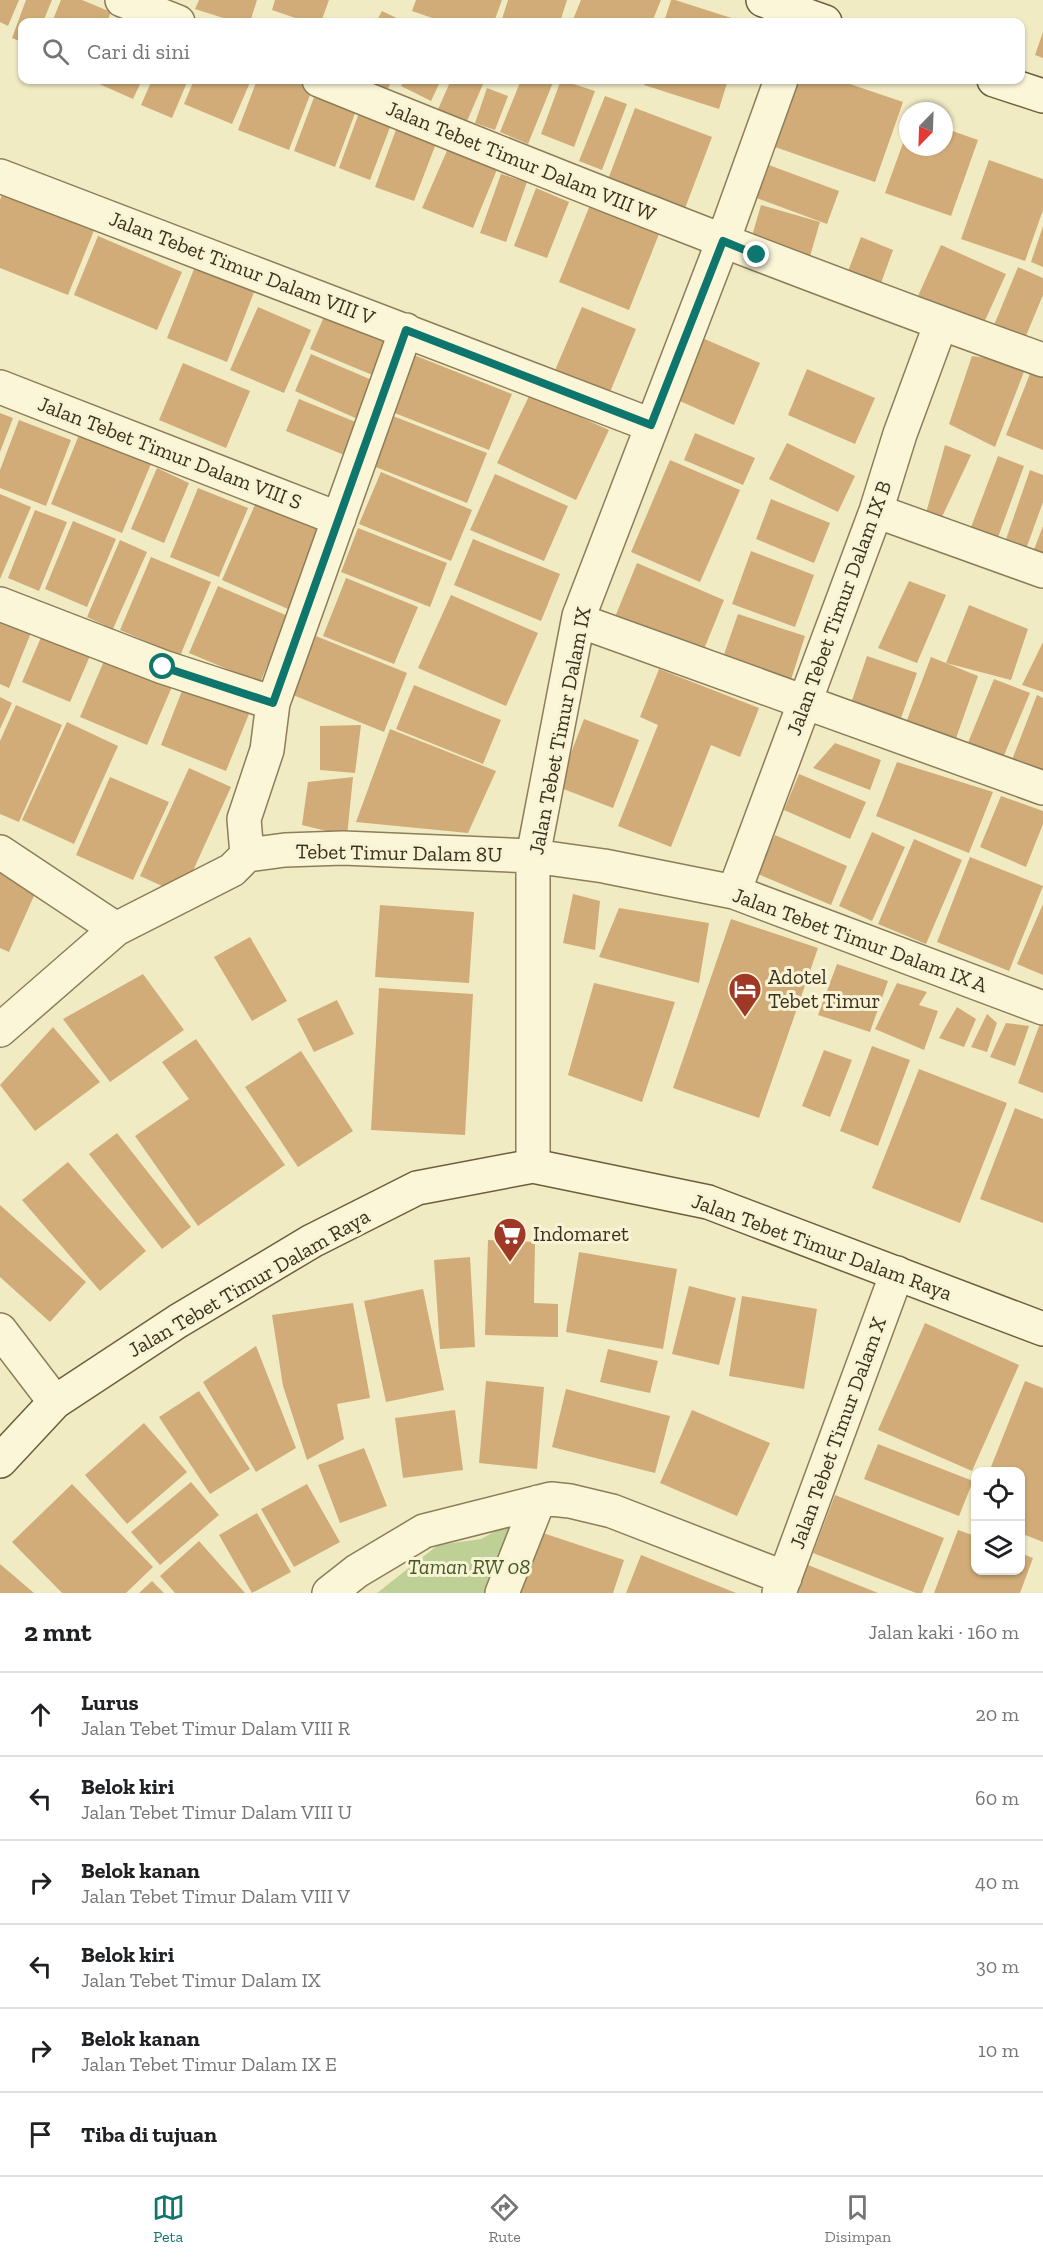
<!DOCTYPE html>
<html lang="id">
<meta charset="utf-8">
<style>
body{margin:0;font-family:"Zilla Slab",serif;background:#f6f6f6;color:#202124}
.controls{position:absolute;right:18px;bottom:18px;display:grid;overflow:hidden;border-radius:12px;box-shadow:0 2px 4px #0004}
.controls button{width:54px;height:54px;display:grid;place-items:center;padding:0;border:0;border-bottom:2px solid #e0e0e0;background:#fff;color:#202124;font:30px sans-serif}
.compass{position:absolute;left:899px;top:102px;width:54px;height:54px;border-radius:50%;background:#fff;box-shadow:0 2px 4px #0004;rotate:203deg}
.stop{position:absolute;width:18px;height:18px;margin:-14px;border:4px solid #0f766e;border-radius:50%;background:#fff}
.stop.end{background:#0f766e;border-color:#fff;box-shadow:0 2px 6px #0008}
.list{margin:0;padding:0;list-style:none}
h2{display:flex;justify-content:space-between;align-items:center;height:78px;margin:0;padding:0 24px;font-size:26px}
h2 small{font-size:20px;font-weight:400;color:#757577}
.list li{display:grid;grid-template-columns:39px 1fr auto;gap:18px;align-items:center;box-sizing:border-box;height:84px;padding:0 24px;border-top:2px solid #e0e0e0}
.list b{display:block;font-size:22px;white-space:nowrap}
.list p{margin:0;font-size:20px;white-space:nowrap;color:#757577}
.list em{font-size:20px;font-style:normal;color:#757577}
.icon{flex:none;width:33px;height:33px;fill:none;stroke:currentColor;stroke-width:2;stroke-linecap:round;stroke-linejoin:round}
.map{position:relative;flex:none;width:1043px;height:1593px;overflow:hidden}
.search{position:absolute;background:#fff;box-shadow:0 2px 4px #0004;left:18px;right:18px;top:18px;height:66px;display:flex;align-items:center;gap:15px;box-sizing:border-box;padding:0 21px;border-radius:12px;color:#757577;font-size:22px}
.sheet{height:582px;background:#fff}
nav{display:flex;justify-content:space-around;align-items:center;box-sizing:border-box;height:84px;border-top:2px solid #e0e0e0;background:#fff;font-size:16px;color:#757577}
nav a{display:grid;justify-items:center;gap:3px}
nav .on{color:#0f766e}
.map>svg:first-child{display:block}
</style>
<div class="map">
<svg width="1043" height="1593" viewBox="0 0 1043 1593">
<rect width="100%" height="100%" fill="#f1ebc4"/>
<path fill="#bfd097" d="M 514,1521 L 488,1593 L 377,1593 L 438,1545 L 481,1539 Z"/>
<path fill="#d1ac78" d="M 0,0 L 19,0 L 8,26 L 0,22 Z
M 26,0 L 52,0 L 43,22 L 22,22 L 22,42 L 12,38 Z
M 61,0 L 82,0 L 111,12 L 107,22 L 52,22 Z
M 199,0 L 257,0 L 250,22 L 236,22 L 195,9 Z
M 275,0 L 329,0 L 321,22 L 307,22 L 272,10 Z
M 416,0 L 502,0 L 494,22 L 444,22 L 412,11 Z
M 508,0 L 567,0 L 560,22 L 501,22 Z
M 581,0 L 661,0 L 652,22 L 572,22 Z
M 671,0 L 675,0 L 744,22 L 664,22 Z
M 382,11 L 405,22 L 376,22 Z
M 1043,32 L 1043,58 L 1035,55 Z
M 98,80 L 142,80 L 133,99 L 97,83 Z
M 152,80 L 188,80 L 172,118 L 141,105 Z
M 194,80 L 251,80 L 232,124 L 184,104 Z
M 257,80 L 294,80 L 313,87 L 289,150 L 238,130 Z
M 348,80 L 392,80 L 383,99 Z
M 404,80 L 441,80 L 431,101 L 401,86 Z
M 451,80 L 477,80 L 484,82 L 464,128 L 435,116 Z
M 521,80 L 554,80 L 528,144 L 500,132 Z
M 561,80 L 595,91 L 574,147 L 541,134 Z
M 646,80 L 728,80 L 719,109 L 644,85 Z
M 799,80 L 838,80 L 903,102 L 875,182 L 775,147 Z
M 487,88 L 508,96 L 495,130 L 475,123 Z
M 316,92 L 357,108 L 335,167 L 294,151 Z
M 605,96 L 627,104 L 602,170 L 579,161 Z
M 635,108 L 712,137 L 684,211 L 607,182 Z
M 360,110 L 392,122 L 370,180 L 339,168 Z
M 397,127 L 437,141 L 414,201 L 375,187 Z
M 944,128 L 978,140 L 951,216 L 885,193 L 908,129 L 908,147 L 944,147 Z
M 449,146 L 498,167 L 473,228 L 422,208 Z
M 989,160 L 1043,179 L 1043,210 L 1025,261 L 961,239 Z
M 766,164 L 839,191 L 827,224 L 754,197 Z
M 501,174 L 527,182 L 506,242 L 480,233 Z
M 536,188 L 569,202 L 547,258 L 514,246 Z
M 3,192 L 95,228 L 68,295 L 0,268 L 0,200 Z
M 590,205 L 659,234 L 629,310 L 559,282 Z
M 761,205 L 820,222 L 808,263 L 749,246 Z
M 1043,226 L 1043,267 L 1031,262 Z
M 98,236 L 182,272 L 157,330 L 74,295 Z
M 861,237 L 893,250 L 877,294 L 844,282 Z
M 941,245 L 1006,274 L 983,325 L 918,296 Z
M 196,264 L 256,287 L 227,362 L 167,338 Z
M 1018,267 L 1043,278 L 1043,295 L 1023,343 L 992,330 Z
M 258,307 L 311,330 L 284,393 L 230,370 Z
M 582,307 L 636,329 L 608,397 L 553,375 Z
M 326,312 L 398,342 L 382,379 L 310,349 Z
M 700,337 L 760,363 L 734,425 L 673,398 Z
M 311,354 L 379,383 L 362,421 L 295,391 Z
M 414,355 L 512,394 L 489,450 L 392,412 Z
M 972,356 L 1027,364 L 995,447 L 949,424 Z
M 183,363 L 250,391 L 226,448 L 159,420 Z
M 1033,366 L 1043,370 L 1043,450 L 1006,435 Z
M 807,369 L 875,398 L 855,444 L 788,415 Z
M 530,394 L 609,430 L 576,500 L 497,463 Z
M 299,399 L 363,425 L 349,457 L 286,431 Z
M 0,413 L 13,418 L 0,452 Z
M 388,414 L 487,453 L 467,503 L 368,464 Z
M 19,420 L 71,440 L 46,506 L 0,488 L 0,470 Z
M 695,433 L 755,458 L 743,485 L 684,460 Z
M 79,435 L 151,464 L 122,533 L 51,504 Z
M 787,443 L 855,476 L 838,512 L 769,479 Z
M 945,445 L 971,455 L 941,519 L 926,513 Z
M 998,456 L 1024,466 L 997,540 L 970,530 Z
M 670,460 L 740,490 L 700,582 L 631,552 Z
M 157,468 L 189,483 L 164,543 L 131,529 Z
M 1030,470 L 1043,475 L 1043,502 L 1025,552 L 1004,545 Z
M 381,472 L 472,510 L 451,561 L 359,524 Z
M 495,474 L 568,506 L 544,561 L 470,530 Z
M 198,488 L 248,508 L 219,577 L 170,557 Z
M 0,494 L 31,507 L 0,579 Z
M 771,499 L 830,523 L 814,563 L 756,539 Z
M 257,500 L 322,528 L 288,609 L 222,580 Z
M 35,510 L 67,522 L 39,591 L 8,578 Z
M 73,521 L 116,539 L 87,607 L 45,589 Z
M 1043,526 L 1043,555 L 1033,552 Z
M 358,528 L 447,563 L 430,607 L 341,572 Z
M 473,539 L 560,574 L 541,621 L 454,585 Z
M 120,540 L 147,552 L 113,629 L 87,617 Z
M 751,551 L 814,575 L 795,627 L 732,604 Z
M 151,557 L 211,582 L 180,656 L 120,630 Z
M 637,563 L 724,600 L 702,654 L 615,617 Z
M 346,578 L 418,607 L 394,664 L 323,636 Z
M 909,581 L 946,595 L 917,663 L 878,648 Z
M 218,586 L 288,616 L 260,683 L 189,653 Z
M 451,595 L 538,633 L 506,706 L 418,668 Z
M 969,605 L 1028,629 L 1011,680 L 946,663 Z
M 0,611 L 34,625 L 9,688 L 0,684 Z
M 738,614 L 805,636 L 789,686 L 721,663 Z
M 45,628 L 93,649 L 70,702 L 22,682 Z
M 316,636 L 407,673 L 384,732 L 293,695 Z
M 1043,642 L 1043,692 L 1022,685 Z
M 107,654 L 174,682 L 147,745 L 80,717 Z
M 867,656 L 917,673 L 897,729 L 848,712 Z
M 931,657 L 978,676 L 954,744 L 904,728 Z
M 659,669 L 759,708 L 740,757 L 711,745 L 671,847 L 618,826 L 658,725 L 640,717 Z
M 994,679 L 1030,693 L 1000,765 L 965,750 Z
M 185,683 L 251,709 L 226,771 L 161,745 Z
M 414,685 L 501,720 L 483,764 L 396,729 Z
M 1037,695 L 1043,698 L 1043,778 L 1010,765 Z
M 0,697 L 12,703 L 0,729 Z
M 16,705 L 62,725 L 19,822 L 0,814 L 0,741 Z
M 584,719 L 639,740 L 613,808 L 558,787 Z
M 67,722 L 118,746 L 74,844 L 22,820 Z
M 361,725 L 355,773 L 320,770 L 320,726 Z
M 390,729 L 496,771 L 468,833 L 356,822 Z
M 835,743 L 881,760 L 870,790 L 813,768 Z
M 897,762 L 993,792 L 969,853 L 876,816 Z
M 189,768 L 231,787 L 182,895 L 140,876 Z
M 799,774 L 866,802 L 850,839 L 784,810 Z
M 110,777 L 169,802 L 133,880 L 76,855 Z
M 353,777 L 347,836 L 302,825 L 308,782 Z
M 1001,796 L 1043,811 L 1043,824 L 1026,867 L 980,847 Z
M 872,832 L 905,847 L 872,921 L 839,906 Z
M 775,835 L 847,866 L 831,905 L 758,874 Z
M 914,839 L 962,860 L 926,944 L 878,924 Z
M 970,857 L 1043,886 L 1009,971 L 937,942 Z
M 0,872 L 37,889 L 9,952 L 0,948 Z
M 573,894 L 600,901 L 595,950 L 563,943 Z
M 1043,904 L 1043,975 L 1017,964 Z
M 380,905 L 474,912 L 469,983 L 375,977 Z
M 619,908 L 709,923 L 699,983 L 599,957 Z
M 731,919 L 818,948 L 759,1118 L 673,1088 Z
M 250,937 L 287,1001 L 252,1021 L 214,957 Z
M 837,964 L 888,981 L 870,1032 L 818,1015 Z
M 143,974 L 184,1030 L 110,1082 L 63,1019 Z
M 594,983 L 675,1002 L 642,1102 L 568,1075 Z
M 897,983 L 927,992 L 919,1005 L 938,1011 L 924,1050 L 875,1029 Z
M 379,988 L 473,994 L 465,1135 L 371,1130 Z
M 337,1000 L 354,1034 L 314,1052 L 297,1019 Z
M 957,1007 L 976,1019 L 964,1047 L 939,1038 Z
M 987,1014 L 997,1023 L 987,1052 L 971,1047 Z
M 1041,1021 L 1043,1022 L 1043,1093 L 1018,1083 Z
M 1006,1023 L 1029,1026 L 1015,1066 L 990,1057 Z
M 53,1027 L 100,1082 L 35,1131 L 0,1085 Z
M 196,1039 L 285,1165 L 198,1226 L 135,1136 L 189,1099 L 162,1062 Z
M 872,1046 L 910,1060 L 878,1146 L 840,1131 Z
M 824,1050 L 852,1060 L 830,1117 L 802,1106 Z
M 301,1051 L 353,1131 L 298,1167 L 245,1087 Z
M 919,1069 L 1007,1103 L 960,1223 L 872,1188 Z
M 1015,1108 L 1043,1119 L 1043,1223 L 980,1199 Z
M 117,1133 L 191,1227 L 162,1249 L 89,1154 Z
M 68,1162 L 146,1251 L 100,1291 L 22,1200 Z
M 0,1205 L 86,1282 L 50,1322 L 0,1277 Z
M 488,1240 L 535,1242 L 534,1303 L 558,1304 L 558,1337 L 485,1335 Z
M 579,1252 L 677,1269 L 663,1349 L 566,1332 Z
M 470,1257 L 475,1347 L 440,1349 L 434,1260 Z
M 689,1286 L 736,1298 L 719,1365 L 672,1354 Z
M 423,1289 L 444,1390 L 386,1402 L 364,1301 Z
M 742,1296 L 817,1309 L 804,1389 L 729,1376 Z
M 353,1303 L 370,1398 L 337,1404 L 344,1439 L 307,1460 L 283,1386 L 272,1315 Z
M 925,1323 L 1019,1365 L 972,1471 L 878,1430 Z
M 256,1346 L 296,1448 L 256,1472 L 203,1382 Z
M 608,1349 L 658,1361 L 650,1393 L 600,1382 Z
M 486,1381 L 544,1387 L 537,1469 L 479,1463 Z
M 1025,1381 L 1043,1388 L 1043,1542 L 1020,1533 L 1020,1472 L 989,1472 Z
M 566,1389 L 670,1416 L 655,1473 L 552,1447 Z
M 199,1391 L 250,1469 L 210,1494 L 159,1417 Z
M 455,1410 L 463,1470 L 403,1478 L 395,1418 Z
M 692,1410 L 770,1443 L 737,1516 L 660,1483 Z
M 144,1423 L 187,1472 L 127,1524 L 85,1475 Z
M 878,1444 L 973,1481 L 959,1516 L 864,1479 Z
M 364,1448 L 387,1506 L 340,1523 L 318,1465 Z
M 191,1482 L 219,1515 L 160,1565 L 131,1532 Z
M 72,1484 L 153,1567 L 126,1593 L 62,1593 L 12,1542 Z
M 307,1484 L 340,1542 L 294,1567 L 261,1509 Z
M 835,1495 L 944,1538 L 922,1593 L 916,1593 L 813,1553 Z
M 257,1513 L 291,1572 L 252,1593 L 219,1535 Z
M 958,1530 L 975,1536 L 975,1570 L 1020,1570 L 1020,1553 L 1033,1558 L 1020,1593 L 934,1593 Z
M 540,1532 L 624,1560 L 613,1593 L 519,1593 Z
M 199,1541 L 245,1593 L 175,1593 L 160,1576 Z
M 641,1555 L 736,1593 L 626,1593 Z
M 0,1564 L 34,1593 L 0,1593 Z
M 808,1565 L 878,1593 L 796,1593 Z
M 152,1581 L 164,1593 L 139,1593 Z"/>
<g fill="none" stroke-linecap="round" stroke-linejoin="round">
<g stroke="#8d7d59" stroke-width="36">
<path id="street" d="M 122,0 L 178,22
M 319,80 C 559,177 799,273 1043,360
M 0,176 L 651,425
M 0,387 L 339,519
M 876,511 L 1043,571
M 0,604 L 163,667 L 273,703
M 579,616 L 591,625 L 1043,788
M 0,852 L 116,929
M 247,855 L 244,819 L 267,750 L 273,703 L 406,330
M 734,892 L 876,511 L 900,434 L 941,323
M 0,1030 L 116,929 L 232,870 L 247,855 L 285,850 L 343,848 L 533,856 L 604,866 L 734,892 L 1043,1008
M 533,1166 L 533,856 L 579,616 L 723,241 L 781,80
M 0,1330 L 55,1402
M 329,1593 L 357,1571 L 424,1531 L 551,1499 L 570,1501 L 612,1511 L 785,1578
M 502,1593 L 538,1502
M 779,1593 L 897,1273"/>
</g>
<g stroke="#6f5e3c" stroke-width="36">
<path id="secondary" d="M 763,0 L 825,22
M 994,80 L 1043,96
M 0,1461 L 55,1402 L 178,1321 L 312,1241 L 417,1188 L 533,1166 L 708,1202 L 1043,1329"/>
</g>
<use href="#street" stroke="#fbf6d8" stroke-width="33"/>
<use href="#secondary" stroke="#fbf6d8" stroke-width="33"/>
</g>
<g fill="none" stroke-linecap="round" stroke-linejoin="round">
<path stroke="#0f766e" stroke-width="8" d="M 163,667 L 273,703 L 406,330 L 651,425 L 723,241 L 757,255"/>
</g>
<defs>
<g id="hotel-pin" transform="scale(1.725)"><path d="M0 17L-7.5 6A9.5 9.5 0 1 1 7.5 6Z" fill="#9f3925" stroke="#f8f3d4"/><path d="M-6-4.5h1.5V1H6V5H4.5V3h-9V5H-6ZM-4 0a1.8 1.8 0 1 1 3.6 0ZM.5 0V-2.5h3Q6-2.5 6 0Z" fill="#fff"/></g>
<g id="supermarket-pin" transform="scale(1.725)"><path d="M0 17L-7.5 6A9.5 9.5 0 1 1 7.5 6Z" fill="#9f3925" stroke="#f8f3d4"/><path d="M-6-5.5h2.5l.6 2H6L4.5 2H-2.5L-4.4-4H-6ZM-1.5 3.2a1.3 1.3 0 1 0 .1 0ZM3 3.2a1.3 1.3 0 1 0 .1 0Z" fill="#fff"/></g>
</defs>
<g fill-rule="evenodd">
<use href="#hotel-pin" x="745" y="989"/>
<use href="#supermarket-pin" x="510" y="1234"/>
</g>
<g text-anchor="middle" stroke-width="6" stroke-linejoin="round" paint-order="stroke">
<g font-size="21" fill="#3c311e" stroke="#f8f3d4">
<text transform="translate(521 161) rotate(22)" y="7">Jalan Tebet Timur Dalam VIII W</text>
<text transform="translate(242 268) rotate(21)" y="7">Jalan Tebet Timur Dalam VIII V</text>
<text transform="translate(170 453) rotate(21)" y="7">Jalan Tebet Timur Dalam VIII S</text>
<text transform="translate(839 608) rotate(-70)" y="7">Jalan Tebet Timur Dalam IX B</text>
<text transform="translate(560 731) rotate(-79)" y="7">Jalan Tebet Timur Dalam IX</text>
<text transform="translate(399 853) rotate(1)" y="7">Tebet Timur Dalam 8U</text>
<text transform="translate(860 940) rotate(20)" y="7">Jalan Tebet Timur Dalam IX A</text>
<text transform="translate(822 1247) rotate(20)" y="7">Jalan Tebet Timur Dalam Raya</text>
<text transform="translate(249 1283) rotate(-30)" y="7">Jalan Tebet Timur Dalam Raya</text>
<text transform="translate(838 1433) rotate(-70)" y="7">Jalan Tebet Timur Dalam X</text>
</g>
<g font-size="21" fill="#3c311e" stroke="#f8f3d4" text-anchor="start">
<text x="768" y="984">Adotel<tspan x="768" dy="24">Tebet Timur</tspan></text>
<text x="533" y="1241">Indomaret</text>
</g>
<g font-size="21" font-style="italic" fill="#435923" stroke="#f8f3d4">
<text x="469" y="1574">Taman RW 08</text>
</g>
</g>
</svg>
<div class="controls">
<button><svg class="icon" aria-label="locate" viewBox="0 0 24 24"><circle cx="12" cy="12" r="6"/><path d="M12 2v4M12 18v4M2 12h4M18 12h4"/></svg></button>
<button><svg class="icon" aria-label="layers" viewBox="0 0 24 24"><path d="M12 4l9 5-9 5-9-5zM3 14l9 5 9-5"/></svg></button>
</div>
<svg class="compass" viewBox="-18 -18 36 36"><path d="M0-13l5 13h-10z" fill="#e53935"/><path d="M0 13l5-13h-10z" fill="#757577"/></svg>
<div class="stop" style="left:163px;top:667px"></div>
<div class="stop end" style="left:757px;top:255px"></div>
<div class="search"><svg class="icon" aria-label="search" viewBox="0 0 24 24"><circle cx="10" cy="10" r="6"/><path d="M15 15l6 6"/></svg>Cari di sini</div>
</div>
<section class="sheet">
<h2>2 mnt<small>Jalan kaki · 160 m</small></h2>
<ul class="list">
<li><svg class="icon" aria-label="ahead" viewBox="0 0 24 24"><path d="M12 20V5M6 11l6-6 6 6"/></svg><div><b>Lurus</b><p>Jalan Tebet Timur Dalam VIII R</p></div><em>20 m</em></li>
<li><svg class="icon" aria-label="left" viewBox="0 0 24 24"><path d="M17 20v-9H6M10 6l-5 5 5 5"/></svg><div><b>Belok kiri</b><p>Jalan Tebet Timur Dalam VIII U</p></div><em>60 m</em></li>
<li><svg class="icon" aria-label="right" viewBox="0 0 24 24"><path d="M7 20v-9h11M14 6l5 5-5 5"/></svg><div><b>Belok kanan</b><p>Jalan Tebet Timur Dalam VIII V</p></div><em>40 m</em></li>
<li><svg class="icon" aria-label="left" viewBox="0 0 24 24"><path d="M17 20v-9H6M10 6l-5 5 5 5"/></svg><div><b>Belok kiri</b><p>Jalan Tebet Timur Dalam IX</p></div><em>30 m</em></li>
<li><svg class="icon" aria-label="right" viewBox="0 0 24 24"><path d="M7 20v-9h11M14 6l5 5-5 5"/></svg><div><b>Belok kanan</b><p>Jalan Tebet Timur Dalam IX E</p></div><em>10 m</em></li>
<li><svg class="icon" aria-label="arrive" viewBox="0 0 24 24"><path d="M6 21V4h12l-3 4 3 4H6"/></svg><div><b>Tiba di tujuan</b></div></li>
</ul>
</section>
<nav>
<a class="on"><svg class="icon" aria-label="map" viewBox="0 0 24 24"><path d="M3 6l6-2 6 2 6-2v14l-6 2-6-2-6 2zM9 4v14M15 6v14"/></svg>Peta</a>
<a><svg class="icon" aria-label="directions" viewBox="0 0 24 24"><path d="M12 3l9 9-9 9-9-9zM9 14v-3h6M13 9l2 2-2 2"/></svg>Rute</a>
<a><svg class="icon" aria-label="saved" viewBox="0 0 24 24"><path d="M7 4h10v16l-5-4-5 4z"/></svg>Disimpan</a>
</nav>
